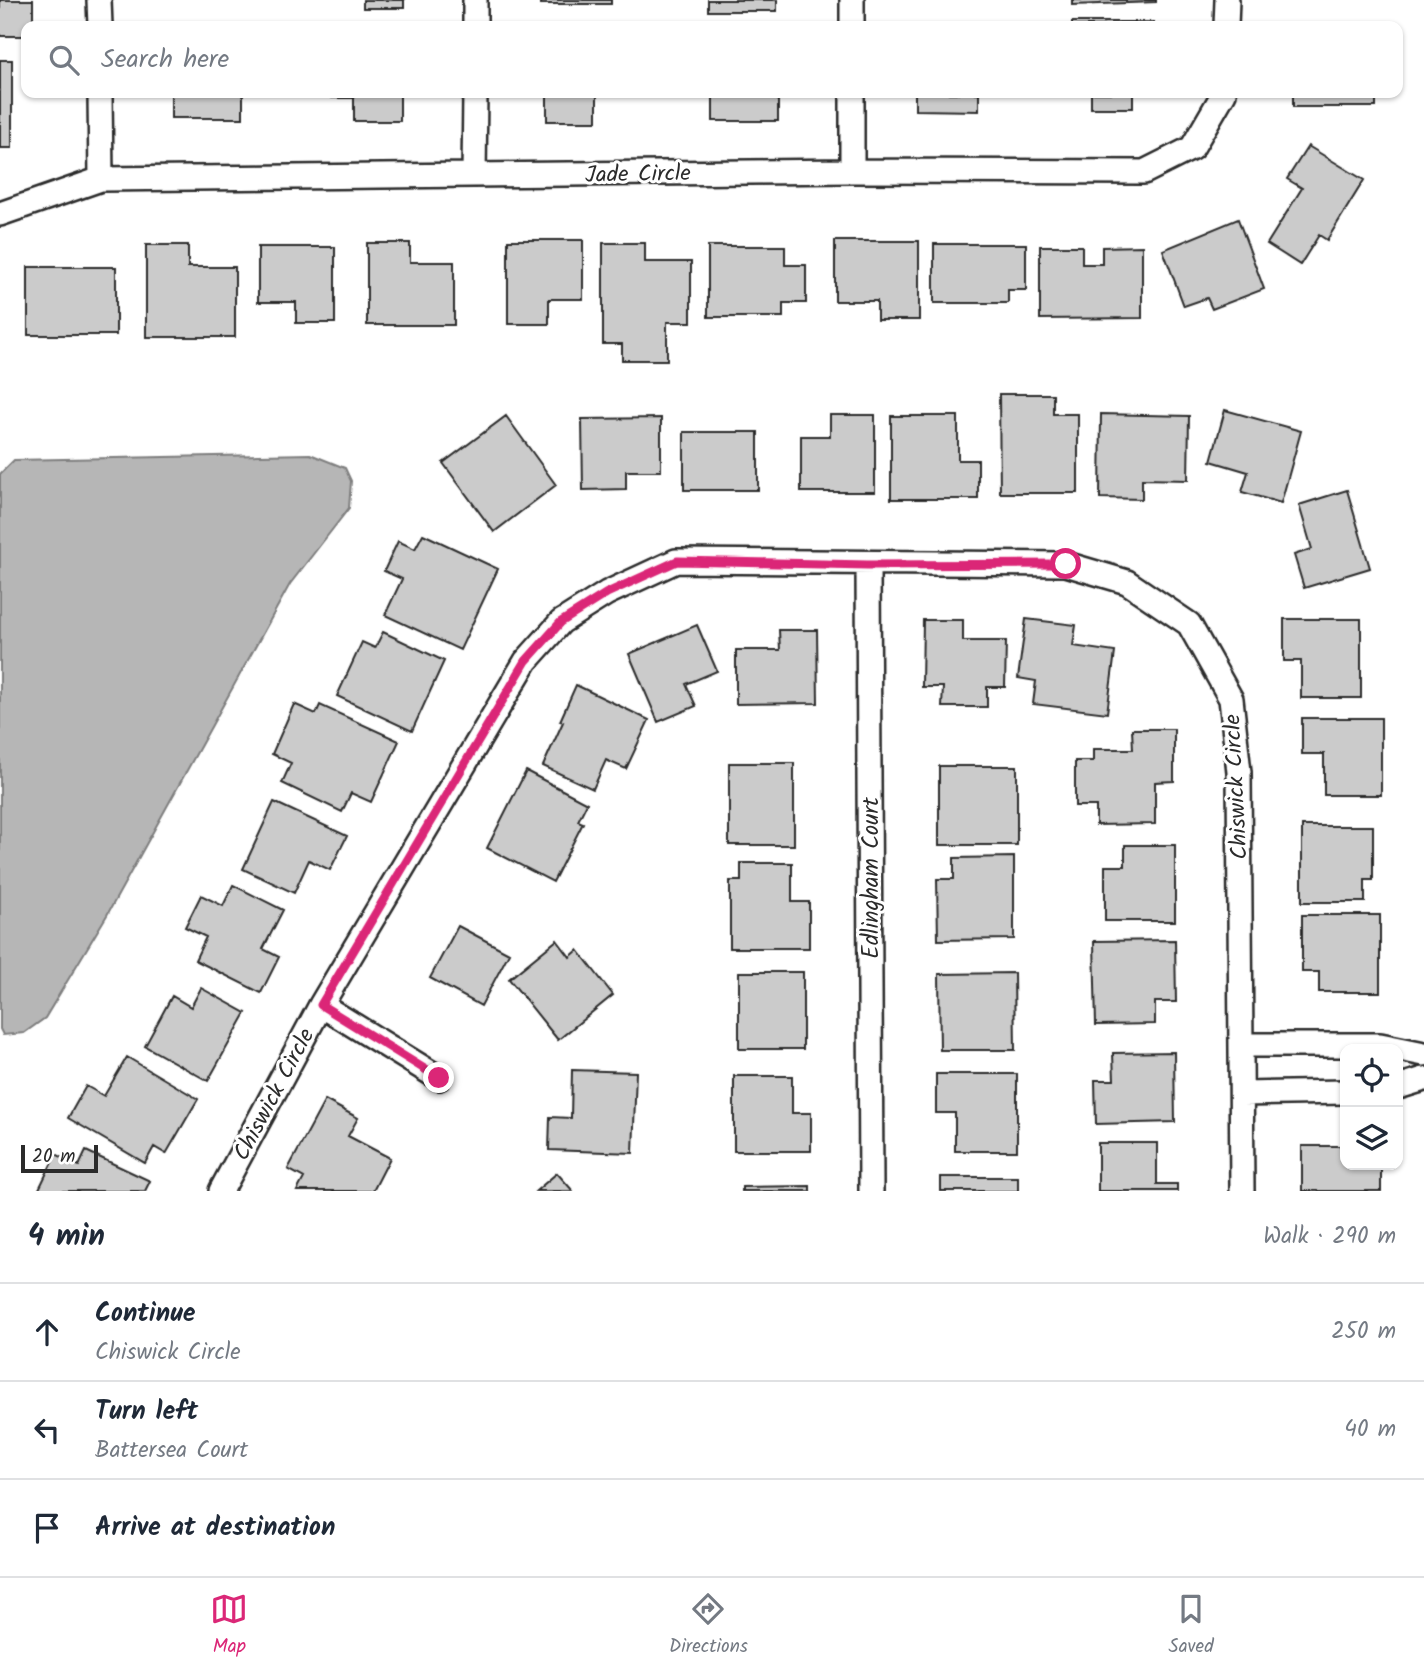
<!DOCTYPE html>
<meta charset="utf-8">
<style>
body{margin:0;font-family:Kalam,sans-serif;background:#f6f6f7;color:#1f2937}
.controls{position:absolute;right:21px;bottom:21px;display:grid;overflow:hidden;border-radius:14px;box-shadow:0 2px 5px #0004}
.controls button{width:63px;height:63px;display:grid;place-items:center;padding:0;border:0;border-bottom:2px solid #e0e1e3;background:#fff;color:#1f2937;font:35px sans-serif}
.scale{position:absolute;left:21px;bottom:18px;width:77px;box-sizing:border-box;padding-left:7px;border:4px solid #2b2b2b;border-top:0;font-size:19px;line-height:24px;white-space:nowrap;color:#2b2b2b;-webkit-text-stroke:5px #fff;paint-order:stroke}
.stop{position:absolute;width:21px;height:21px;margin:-16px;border:5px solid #db2777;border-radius:50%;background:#fff}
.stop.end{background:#db2777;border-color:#fff;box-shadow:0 2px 7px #0008}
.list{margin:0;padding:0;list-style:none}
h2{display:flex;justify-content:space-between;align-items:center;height:91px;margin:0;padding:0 28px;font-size:30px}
h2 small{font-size:23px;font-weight:400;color:#747a83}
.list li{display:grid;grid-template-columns:46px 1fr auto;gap:21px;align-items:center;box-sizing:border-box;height:98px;padding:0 28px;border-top:2px solid #e0e1e3}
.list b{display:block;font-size:26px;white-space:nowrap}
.list p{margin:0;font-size:23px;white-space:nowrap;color:#747a83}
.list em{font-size:23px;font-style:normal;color:#747a83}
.icon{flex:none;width:38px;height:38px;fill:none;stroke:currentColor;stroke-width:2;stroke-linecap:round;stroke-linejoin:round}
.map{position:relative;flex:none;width:1424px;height:1191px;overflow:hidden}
.search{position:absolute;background:#fff;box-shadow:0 2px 5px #0004;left:21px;right:21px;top:21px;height:77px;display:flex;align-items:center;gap:18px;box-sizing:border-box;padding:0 24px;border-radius:14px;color:#747a83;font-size:26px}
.sheet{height:385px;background:#fff}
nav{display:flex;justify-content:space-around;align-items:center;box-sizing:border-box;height:98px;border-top:2px solid #e0e1e3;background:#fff;font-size:19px;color:#747a83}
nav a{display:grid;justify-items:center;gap:4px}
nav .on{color:#db2777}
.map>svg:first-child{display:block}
</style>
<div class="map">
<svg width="1424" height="1191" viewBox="0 0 1424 1191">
<rect width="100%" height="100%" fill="#fff"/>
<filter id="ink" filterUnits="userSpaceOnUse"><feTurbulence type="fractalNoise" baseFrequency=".0143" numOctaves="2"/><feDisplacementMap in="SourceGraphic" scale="14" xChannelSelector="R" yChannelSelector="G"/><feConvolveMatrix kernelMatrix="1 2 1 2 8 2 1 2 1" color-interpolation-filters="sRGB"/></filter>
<g filter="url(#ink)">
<path fill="#b6b6b6" stroke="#7e7e7e" stroke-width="2" d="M 310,454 L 345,468 L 351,481 L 349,508 L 290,584 L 107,915 L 45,1018 L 24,1033 L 3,1035 L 0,1029 L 0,474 L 14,460 Z"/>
<path fill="#cbcbcb" stroke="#2b2b2b" stroke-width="2" d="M 0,0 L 33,0 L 33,26 L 26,26 L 26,36 L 0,36 Z
M 363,0 L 404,0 L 404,8 L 363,8 Z
M 541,0 L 611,0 L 611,4 L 541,4 Z
M 708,0 L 777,0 L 777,11 L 708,11 Z
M 1072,0 L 1156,0 L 1156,2 L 1072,5 Z
M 1072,22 L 1154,22 L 1154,26 L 1072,26 Z
M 0,60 L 12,60 L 12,148 L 0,148 Z
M 171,93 L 243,93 L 243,118 L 171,118 Z
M 332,93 L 400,93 L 400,121 L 354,121 L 354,98 L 332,98 Z
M 547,93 L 597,93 L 597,121 L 547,121 Z
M 713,93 L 778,93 L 778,121 L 713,121 Z
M 915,93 L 979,93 L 979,111 L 915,110 Z
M 1091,93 L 1133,93 L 1133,108 L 1091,108 Z
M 1293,93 L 1376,93 L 1376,107 L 1293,107 Z
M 1308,146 L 1364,180 L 1327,240 L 1319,235 L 1300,265 L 1267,244 L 1302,188 L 1287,179 Z
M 1238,219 L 1264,289 L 1212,309 L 1207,298 L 1184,306 L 1163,250 Z
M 508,240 L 583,240 L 583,299 L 549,299 L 549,324 L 508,324 Z
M 835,241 L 919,241 L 919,320 L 877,320 L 877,301 L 835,301 Z
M 367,243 L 410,243 L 410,262 L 454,262 L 454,325 L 367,325 Z
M 603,243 L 645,243 L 645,262 L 691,262 L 691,322 L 667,322 L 667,360 L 622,360 L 622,344 L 603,344 Z
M 934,244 L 1026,244 L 1026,290 L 1008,290 L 1008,303 L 934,303 Z
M 146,245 L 188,245 L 188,267 L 235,267 L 235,337 L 146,337 Z
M 708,246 L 785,246 L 785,265 L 806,265 L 806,303 L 783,303 L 783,317 L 708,317 Z
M 1040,246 L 1082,246 L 1082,264 L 1102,264 L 1102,247 L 1142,246 L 1142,318 L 1040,319 Z
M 258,247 L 335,247 L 335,323 L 296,323 L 296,302 L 258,302 Z
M 28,267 L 116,267 L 116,335 L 28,335 Z
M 999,394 L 1053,394 L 1053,414 L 1078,414 L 1078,493 L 1000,493 Z
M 1225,410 L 1301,431 L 1281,503 L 1242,492 L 1248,472 L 1211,461 Z
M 1101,414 L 1189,416 L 1188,480 L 1142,479 L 1142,499 L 1100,498 Z
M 830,415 L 875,415 L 875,492 L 801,492 L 801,436 L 830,436 Z
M 506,416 L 556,485 L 494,532 L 443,463 Z
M 891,416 L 958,416 L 958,460 L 978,460 L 978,499 L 891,499 Z
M 661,418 L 661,471 L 626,471 L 626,489 L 583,490 L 582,419 Z
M 684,432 L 758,432 L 758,490 L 684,490 Z
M 1347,490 L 1370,568 L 1304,588 L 1294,555 L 1312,549 L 1299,505 Z
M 423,534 L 498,569 L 460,650 L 385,615 L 402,579 L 384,571 L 398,541 L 415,549 Z
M 1026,619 L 1076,625 L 1073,646 L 1115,652 L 1107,713 L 1033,704 L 1036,681 L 1018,678 Z
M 1284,619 L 1361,619 L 1361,698 L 1301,698 L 1301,661 L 1284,661 Z
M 923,620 L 963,620 L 963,641 L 1006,641 L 1005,687 L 987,687 L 987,707 L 942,707 L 943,687 L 922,687 Z
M 697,625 L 717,671 L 686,684 L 696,706 L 658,722 L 629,654 Z
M 779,630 L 817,630 L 818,703 L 736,704 L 736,650 L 780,650 Z
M 383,632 L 444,661 L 412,731 L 337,696 L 362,642 L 375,648 Z
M 576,685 L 649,720 L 626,769 L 606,760 L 593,789 L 543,766 L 563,722 L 560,721 Z
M 294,704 L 316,714 L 320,705 L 399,741 L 371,802 L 351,793 L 342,812 L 282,783 L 291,763 L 272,754 Z
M 1302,718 L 1381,718 L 1381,795 L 1324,795 L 1324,754 L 1302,754 Z
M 1132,729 L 1174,729 L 1174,781 L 1155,782 L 1155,824 L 1096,825 L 1096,806 L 1075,806 L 1075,761 L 1093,761 L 1093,749 L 1133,749 Z
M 729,763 L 794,763 L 794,845 L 729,845 Z
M 939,766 L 1017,766 L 1017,845 L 939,845 Z
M 526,771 L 587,803 L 578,821 L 583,823 L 553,882 L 487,848 Z
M 274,802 L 347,836 L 330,870 L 309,860 L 294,893 L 243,869 Z
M 1302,826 L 1373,826 L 1373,880 L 1365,880 L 1365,902 L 1302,902 Z
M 1125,845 L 1175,845 L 1175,921 L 1105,921 L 1105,866 L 1125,866 Z
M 1014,857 L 1014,939 L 938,940 L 937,879 L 954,879 L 954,858 Z
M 741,863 L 792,863 L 792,902 L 809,902 L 809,948 L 730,948 L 730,881 L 741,881 Z
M 233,885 L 283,910 L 263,949 L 279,957 L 261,993 L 195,960 L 206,937 L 185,927 L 201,895 L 223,906 Z
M 1302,915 L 1380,915 L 1380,992 L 1319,992 L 1319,972 L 1302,972 Z
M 458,926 L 509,953 L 481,1006 L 430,978 Z
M 557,940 L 570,957 L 578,950 L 613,995 L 558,1040 L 509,979 Z
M 1175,940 L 1176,1002 L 1155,1002 L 1155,1024 L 1096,1025 L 1094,941 Z
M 739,972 L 803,972 L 803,1049 L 739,1049 Z
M 1014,973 L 1015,1050 L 940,1050 L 939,974 Z
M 201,988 L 246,1013 L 208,1081 L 145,1046 L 172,996 L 191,1007 Z
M 1174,1052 L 1175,1122 L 1096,1124 L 1095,1080 L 1114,1080 L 1113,1053 Z
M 127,1057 L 198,1099 L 166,1154 L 154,1147 L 145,1163 L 68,1118 L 86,1086 L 104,1096 Z
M 572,1070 L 636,1072 L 633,1153 L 549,1150 L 550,1117 L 571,1118 Z
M 936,1074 L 1017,1074 L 1017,1151 L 955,1151 L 955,1113 L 936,1113 Z
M 734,1076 L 792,1076 L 792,1113 L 811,1113 L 811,1151 L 734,1151 Z
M 325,1100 L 358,1118 L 348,1136 L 390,1158 L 373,1191 L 297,1191 L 304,1178 L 288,1169 Z
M 1098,1143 L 1157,1143 L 1157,1184 L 1177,1184 L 1177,1191 L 1098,1191 Z
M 1302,1146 L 1345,1146 L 1345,1165 L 1381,1166 L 1381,1191 L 1302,1191 Z
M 86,1151 L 150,1181 L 145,1191 L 38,1191 L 56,1154 L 79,1166 Z
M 557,1173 L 573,1191 L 536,1191 Z
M 941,1177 L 1018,1177 L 1018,1191 L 941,1191 Z
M 810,1186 L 810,1191 L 742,1191 L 742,1187 Z"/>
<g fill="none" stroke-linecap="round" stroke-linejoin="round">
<g stroke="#2b2b2b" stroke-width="28">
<path id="minor" d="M 99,0 L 100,26
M 852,0 L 852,26
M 475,26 L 475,0
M 1226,26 L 1227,0
M 100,93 L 101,179
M 852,93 L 852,171
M 474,175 L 475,93
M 0,214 L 101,179 L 852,171 L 1144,172 L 1192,148 L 1224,93
M 868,565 L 871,1191
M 321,1005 L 439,1078
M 1243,1045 L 1380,1045 L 1424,1054
M 1398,1087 L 1424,1079
M 1242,1094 L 1345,1092
M 221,1191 L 321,1005 L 526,661 L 561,622 L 607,593 L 676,561 L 1066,564 L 1127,582 L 1189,624 L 1231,699 L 1239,772 L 1242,1191"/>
</g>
<use href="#minor" stroke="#fff" stroke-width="23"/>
</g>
</g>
<g fill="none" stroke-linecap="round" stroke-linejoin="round" filter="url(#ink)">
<path stroke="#db2777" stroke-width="9" d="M 439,1078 L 321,1005 L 526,661 L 561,622 L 607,593 L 677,561 L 868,565 L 1066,564"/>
</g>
<g text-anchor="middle" stroke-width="6" stroke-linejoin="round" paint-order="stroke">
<g font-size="23" fill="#2b2b2b" stroke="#fff">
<text transform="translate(638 173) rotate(-1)" y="8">Jade Circle</text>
<text transform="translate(1235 787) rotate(-93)" y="8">Chiswick Circle</text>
<text transform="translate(870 878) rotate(-90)" y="8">Edlingham Court</text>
<text transform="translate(273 1094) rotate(-62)" y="8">Chiswick Circle</text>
</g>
</g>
</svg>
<div class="controls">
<button><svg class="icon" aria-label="locate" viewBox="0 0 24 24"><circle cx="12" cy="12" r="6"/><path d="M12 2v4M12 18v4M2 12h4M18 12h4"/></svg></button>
<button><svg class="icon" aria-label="layers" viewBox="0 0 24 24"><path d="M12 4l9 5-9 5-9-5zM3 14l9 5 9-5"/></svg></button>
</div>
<div class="scale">20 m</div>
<div class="stop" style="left:1066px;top:564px"></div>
<div class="stop end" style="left:439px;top:1078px"></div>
<div class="search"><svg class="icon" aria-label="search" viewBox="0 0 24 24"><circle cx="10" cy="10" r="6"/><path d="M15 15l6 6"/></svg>Search here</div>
</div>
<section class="sheet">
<h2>4 min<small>Walk · 290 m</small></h2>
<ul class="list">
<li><svg class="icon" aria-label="ahead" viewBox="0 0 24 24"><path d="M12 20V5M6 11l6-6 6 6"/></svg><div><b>Continue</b><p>Chiswick Circle</p></div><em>250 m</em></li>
<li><svg class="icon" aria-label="left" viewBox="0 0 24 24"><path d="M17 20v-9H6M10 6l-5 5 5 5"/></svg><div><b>Turn left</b><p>Battersea Court</p></div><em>40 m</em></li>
<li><svg class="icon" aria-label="arrive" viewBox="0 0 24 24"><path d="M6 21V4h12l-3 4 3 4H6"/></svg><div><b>Arrive at destination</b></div></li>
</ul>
</section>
<nav>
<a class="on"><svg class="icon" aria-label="map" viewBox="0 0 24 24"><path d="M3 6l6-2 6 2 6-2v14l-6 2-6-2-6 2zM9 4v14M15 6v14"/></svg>Map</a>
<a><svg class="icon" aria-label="directions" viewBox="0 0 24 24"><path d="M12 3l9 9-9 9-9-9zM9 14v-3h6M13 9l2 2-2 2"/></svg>Directions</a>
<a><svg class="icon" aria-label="saved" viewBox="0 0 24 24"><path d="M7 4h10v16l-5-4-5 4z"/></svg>Saved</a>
</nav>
